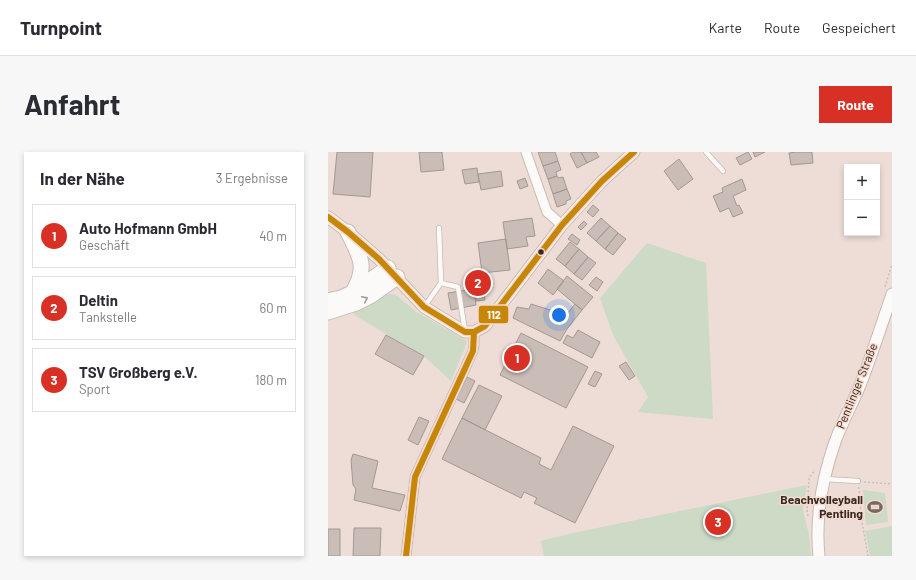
<!DOCTYPE html>
<html lang="de">
<meta charset="utf-8">
<style>
body{margin:0;font-family:Barlow,sans-serif;background:#f7f7f7;color:#2b2b33}
.controls{position:absolute;right:12px;top:12px;display:grid;overflow:hidden;border-radius:0px;box-shadow:0 2px 6px #0003}
.controls button{width:36px;height:36px;display:grid;place-items:center;padding:0;border:0;border-bottom:1px solid #e1e1e2;background:#fff;color:#2b2b33;font:20px sans-serif}
.you{position:absolute;left:231px;top:163px;width:14px;height:14px;margin:-10px;border:3px solid #fff;border-radius:50%;background:#1a73e8;box-shadow:0 0 0 6px #1a73e833}
.badge{display:grid;place-items:center;width:26px;height:26px;border-radius:50%;background:#d93025;color:#fff;font-size:13px;font-weight:700}
.pin{position:absolute;translate:-50% -50%;border:2px solid #fff;box-shadow:0 1px 4px #0006}
.list{margin:0;padding:0;list-style:none}
h2{display:flex;justify-content:space-between;align-items:center;height:52px;margin:0;padding:0 16px;font-size:17px}
h2 small{font-size:13px;font-weight:400;color:#7c7c81}
.list li{display:grid;grid-template-columns:26px 1fr auto;gap:12px;align-items:center;box-sizing:border-box;height:64px;margin:0 8px 8px;padding:0 8px;border:1px solid #e1e1e2;border-radius:0px}
.list b{display:block;font-size:15px;white-space:nowrap}
.list p{margin:0;font-size:13px;white-space:nowrap;color:#7c7c81}
.list em{font-size:13px;font-style:normal;color:#7c7c81}
.map{position:relative;flex:none;width:564px;height:404px;overflow:hidden;border-radius:0px}
header{display:flex;align-items:center;gap:24px;box-sizing:border-box;height:56px;padding:0 20px;background:#fff;border-bottom:1px solid #e1e1e2}
header strong{font-size:19px}
nav{display:flex;gap:22px;margin-inline-start:auto;font-size:14px}
.intro{display:flex;align-items:center;justify-content:space-between;box-sizing:border-box;height:96px;padding:0 24px}
h1{margin:0;font-size:28px}
.button{padding:10px 18px;border-radius:0px;background:#d93025;color:#fff;font-size:14px;font-weight:700}
main{display:flex;gap:24px;padding:0 24px}
aside{flex:1;background:#fff;border-radius:0px;box-shadow:0 2px 6px #0003}
.map>svg:first-child{display:block}
</style>
<header>
<strong>Turnpoint</strong>
<nav><a>Karte</a><a>Route</a><a>Gespeichert</a></nav>
</header>
<div class="intro"><h1>Anfahrt</h1><a class="button">Route</a></div>
<main>
<aside>
<h2>In der Nähe<small>3 Ergebnisse</small></h2>
<ul class="list">
<li><span class="badge">1</span><div><b>Auto Hofmann GmbH</b><p>Geschäft</p></div><em>40 m</em></li>
<li><span class="badge">2</span><div><b>Deltin</b><p>Tankstelle</p></div><em>60 m</em></li>
<li><span class="badge">3</span><div><b>TSV Großberg e.V.</b><p>Sport</p></div><em>180 m</em></li>
</ul>
</aside>
<div class="map">
<svg width="564" height="404" viewBox="0 0 564 404">
<rect width="100%" height="100%" fill="#edddd6"/>
<path fill="#ccdac6" d="M 319,91 L 378,111 L 385,267 L 310,260 L 320,245 L 285,183 L 272,146 Z
M 61,142 L 68,143 L 87,159 L 139,189 L 136,198 L 123,229 L 98,206 L 28,164 L 24,160 C 35,153 48,147 61,142 Z
M 479,333 L 475,358 L 481,383 L 483,404 L 216,404 L 213,389 L 245,381 Z
M 535,338 L 557,341 L 560,370 L 538,373 Z
M 564,374 L 564,404 L 542,404 L 537,379 Z"/>
<path fill="#cabdb8" stroke="#a49892" d="M 9,0 L 45,0 L 42,45 L 5,42 Z
M 91,0 L 114,0 L 116,18 L 93,20 Z
M 210,0 L 227,0 L 230,9 L 215,14 Z
M 245,0 L 253,0 L 259,11 L 249,16 L 242,2 Z
M 253,0 L 268,0 L 271,5 L 259,11 Z
M 420,0 L 424,7 L 412,13 L 408,6 Z
M 425,0 L 437,0 L 427,5 Z
M 468,0 L 484,0 L 485,11 L 463,13 L 461,1 Z
M 351,7 L 365,27 L 350,38 L 336,19 Z
M 230,9 L 233,18 L 228,20 L 229,24 L 220,27 L 215,14 Z
M 149,16 L 151,30 L 137,32 L 134,18 Z
M 173,19 L 175,34 L 153,38 L 150,22 Z
M 229,24 L 230,26 L 235,25 L 239,37 L 225,42 L 220,27 Z
M 197,26 L 200,34 L 192,37 L 189,29 Z
M 414,27 L 418,38 L 405,44 L 409,54 L 411,53 L 415,61 L 405,65 L 401,56 L 392,60 L 385,44 L 395,40 L 394,36 Z
M 239,37 L 243,47 L 238,49 L 238,52 L 229,55 L 225,42 Z
M 265,53 L 271,58 L 265,65 L 259,60 Z
M 204,66 L 207,84 L 198,85 L 200,94 L 179,97 L 175,70 Z
M 273,66 L 282,74 L 268,89 L 259,81 Z
M 256,69 L 259,72 L 253,78 L 250,75 Z
M 282,74 L 290,81 L 277,97 L 268,89 Z
M 290,81 L 298,87 L 285,103 L 277,97 Z
M 244,82 L 252,88 L 249,93 L 240,87 Z
M 178,87 L 182,118 L 154,121 L 150,91 Z
M 242,90 L 251,97 L 237,114 L 228,107 Z
M 251,97 L 260,105 L 246,122 L 237,114 Z
M 260,105 L 268,111 L 254,128 L 246,122 Z
M 220,117 L 236,129 L 225,143 L 210,131 Z
M 154,124 L 157,148 L 148,149 L 144,126 Z
M 239,124 L 265,145 L 254,158 L 229,137 Z
M 268,125 L 275,130 L 269,139 L 261,133 Z
M 146,137 L 148,153 L 123,158 L 120,141 Z
M 203,152 L 232,161 L 228,172 L 230,173 L 247,152 L 254,158 L 239,177 L 232,189 L 185,166 L 189,155 L 201,157 Z
M 250,178 L 272,190 L 264,206 L 235,191 L 239,183 L 245,186 Z
M 193,181 L 260,215 L 238,256 L 172,223 Z
M 58,183 L 96,204 L 85,223 L 47,202 Z
M 298,210 L 307,224 L 301,228 L 291,214 Z
M 267,219 L 274,222 L 267,235 L 260,232 Z
M 139,225 L 147,229 L 136,251 L 128,247 Z
M 151,233 L 174,244 L 157,278 L 134,266 Z
M 91,265 L 101,269 L 90,293 L 80,288 Z
M 134,266 L 213,306 L 211,312 L 223,318 L 245,274 L 286,294 L 247,371 L 206,351 L 209,346 L 196,340 L 193,346 L 114,307 Z
M 25,302 L 50,309 L 44,336 L 77,343 L 72,359 L 26,348 L 28,337 L 25,333 L 23,308 Z
M 26,376 L 53,376 L 52,404 L 25,404 Z
M 0,377 L 12,377 L 12,404 L 0,404 Z"/>
<g fill="none" stroke-linecap="round" stroke-linejoin="round">
<g stroke="#c7bab4" stroke-width="6">
<path id="service" d="M 378,0 L 395,19
M 113,131 L 130,135 L 137,179
M 96,155 L 113,131 L 111,76
M 496,327 L 530,329"/>
</g>
<g stroke="#c7bab4" stroke-width="11">
<path id="minor" d="M 198,0 L 219,60 L 234,73
M 78,404 L 87,325 L 145,199 L 146,192 L 146,180"/>
</g>
<g stroke="#c7bab4" stroke-width="13">
<path id="tertiary" d="M 0,65 L 20,80 L 51,107 L 96,155 L 137,180 L 146,180 L 157,174 L 234,73 L 274,29 L 306,0
M 491,404 C 487,364 494,327 507,290 C 514,270 525,251 533,231 C 544,202 554,172 564,142"/>
</g>
<g stroke="#c7bab4" stroke-width="17">
<path id="trunk" d="M 20,80 C 32,104 40,115 25,140
M 0,149 L 13,146 L 24,141 L 60,116
M 0,160 L 28,151 L 42,144 L 69,125"/>
</g>
<path stroke="#c6c1be" stroke-width="1.5" stroke-dasharray="2 2" stroke-linecap="butt" d="M 557,135 L 564,112
M 536,330 L 564,332
M 531,335 L 533,364 L 540,404
M 480,364 L 479,358 L 481,326 L 487,318"/>
<use href="#service" stroke="#fcfaf9" stroke-width="4.5"/>
<use href="#minor" stroke="#fcfaf9" stroke-width="9"/>
<use href="#tertiary" stroke="#fcfaf9" stroke-width="11"/>
<use href="#trunk" stroke="#fcfaf9" stroke-width="15"/>
<g stroke="#f7d9cc" stroke-width="9">
<path id="bus-1" d="M 0,65 L 20,80 L 51,107 L 96,155 L 137,180 L 146,180 L 157,174 L 234,73 L 274,29 L 306,0
M 78,404 L 87,325 L 145,199 L 146,180"/>
</g>
<use href="#bus-1" stroke="#c68709" stroke-width="6"/>
</g>
<defs><path id="oneway-chevron" d="M-2-3.5L2.5 0L-2 3.5" fill="none" stroke-width="1.6" stroke-linecap="round" stroke-linejoin="round"/></defs>
<use stroke="#a29c9a" href="#oneway-chevron" transform="translate(37 147) rotate(-26)"/>
<defs>
<g id="stadium-bare" transform="scale(1.2)"><path d="M0-5a6.5 5 0 1 0 0 10a6.5 5 0 1 0 0-10ZM-3.5-1.8h7v3.6h-7Z" fill="#756963" stroke="#f7d9cc" stroke-width="2.5" paint-order="stroke"/></g>
</defs>
<g fill-rule="evenodd">
<use href="#stadium-bare" x="547" y="355"/>
</g>
<circle fill="#352a25" stroke="#f7d9cc" stroke-width="1.5" cx="213" cy="100" r="3.5"/>
<g text-anchor="middle" stroke-width="3" stroke-linejoin="round" paint-order="stroke">
<g font-size="12" fill="#352a25" stroke="#f7d9cc">
<text transform="translate(529 234) rotate(-68)" y="4">Pentlinger Straße</text>
</g>
<g font-size="12" font-weight="bold" fill="#352a25" stroke="#f7d9cc" text-anchor="end">
<text x="535" y="352">Beachvolleyball<tspan x="535" dy="14">Pentling</tspan></text>
</g>
</g>
<rect stroke="#f7d9cc" stroke-width="1.5" x="150" y="153" width="31" height="19" rx="4" fill="#c68709"/>
<g font-size="11" text-anchor="middle" font-weight="bold" fill="#fff">
<text x="166" y="167">112</text>
</g>
</svg>
<div class="controls">
<button>+</button>
<button>−</button>
</div>
<div class="you"></div>
<div class="pin badge" style="left:189px;top:206px">1</div>
<div class="pin badge" style="left:150px;top:131px">2</div>
<div class="pin badge" style="left:390px;top:370px">3</div>
</div>
</main>
